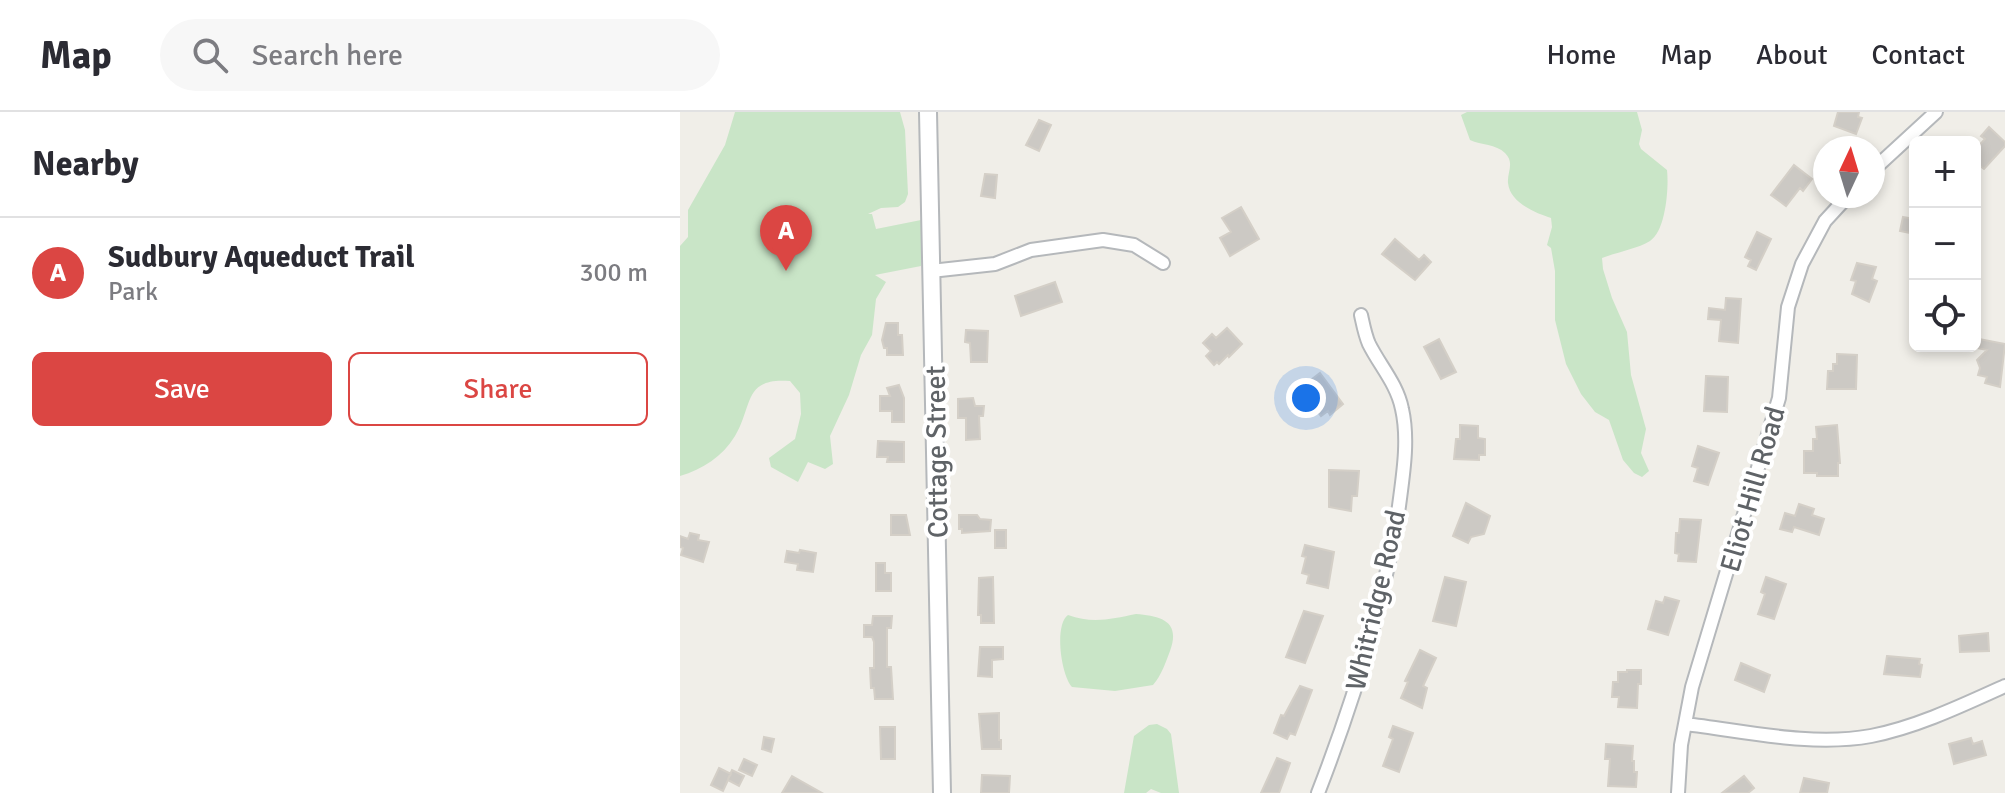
<!DOCTYPE html>
<meta charset="utf-8">
<style>
body{margin:0;font-family:Signika,sans-serif;background:#f7f7f7;color:#2b2b33}
.controls{position:absolute;right:24px;top:24px;display:grid;overflow:hidden;border-radius:12px;box-shadow:0 4px 12px #0003}
.controls button{width:72px;height:72px;display:grid;place-items:center;padding:0;border:0;border-bottom:2px solid #e1e1e2;background:#fff;color:#2b2b33;font:40px sans-serif}
.compass{position:absolute;left:1133px;top:24px;width:72px;height:72px;border-radius:50%;background:#fff;box-shadow:0 4px 12px #0003;rotate:4deg}
.you{position:absolute;left:626px;top:286px;width:28px;height:28px;margin:-20px;border:6px solid #fff;border-radius:50%;background:#1a73e8;box-shadow:0 0 0 12px #1a73e833}
.badge{display:grid;place-items:center;width:52px;height:52px;border-radius:50%;background:#db4643;color:#fff;font-size:26px;font-weight:700}
.pin{position:absolute;translate:-50% -66px;filter:drop-shadow(0 2px 4px #0008)}
.pin::after{content:'';position:absolute;top:42px;width:28px;height:24px;background:inherit;clip-path:polygon(0 0,100% 0,50% 100%)}
.list{margin:0;padding:0;list-style:none}
h2{display:flex;justify-content:space-between;align-items:center;height:104px;margin:0;padding:0 32px;font-size:34px}
h2 small{font-size:26px;font-weight:400;color:#7c7c81}
.list li{display:grid;grid-template-columns:52px 1fr auto;gap:24px;align-items:center;box-sizing:border-box;height:112px;padding:0 32px;border-top:2px solid #e1e1e2}
.list b{display:block;font-size:30px;white-space:nowrap}
.list p{margin:0;font-size:26px;white-space:nowrap;color:#7c7c81}
.list em{font-size:26px;font-style:normal;color:#7c7c81}
.actions{display:flex;gap:16px;padding:24px 32px}
.actions a{flex:1;padding:18px 0;border:2px solid #db4643;border-radius:12px;text-align:center;font-size:28px;color:#db4643}
.actions .main{background:#db4643;color:#fff}
.icon{flex:none;width:44px;height:44px;fill:none;stroke:currentColor;stroke-width:2;stroke-linecap:round;stroke-linejoin:round}
.map{position:relative;flex:none;width:1325px;height:681px;overflow:hidden}
header{display:flex;align-items:center;gap:48px;box-sizing:border-box;height:112px;padding:0 40px;background:#fff;border-bottom:2px solid #e1e1e2}
header strong{font-size:38px}
nav{display:flex;gap:44px;margin-inline-start:auto;font-size:28px}
.search{width:560px;height:72px;background:#f7f7f7;display:flex;align-items:center;gap:20px;box-sizing:border-box;padding:0 28px;border-radius:44px;color:#7c7c81;font-size:30px}
main{display:flex}
aside{flex:1;background:#fff}
.map>svg:first-child{display:block}
</style>
<header>
<strong>Map</strong>
<div class="search"><svg class="icon" aria-label="search" viewBox="0 0 24 24"><circle cx="10" cy="10" r="6"/><path d="M15 15l6 6"/></svg>Search here</div>
<nav><a>Home</a><a>Map</a><a>About</a><a>Contact</a></nav>
</header>
<main>
<aside>
<h2>Nearby<small></small></h2>
<ul class="list">
<li><span class="badge">A</span><div><b>Sudbury Aqueduct Trail</b><p>Park</p></div><em>300 m</em></li>
</ul>
<div class="actions"><a class="main">Save</a><a>Share</a></div>
</aside>
<div class="map">
<svg width="1325" height="681" viewBox="0 0 1325 681">
<rect width="100%" height="100%" fill="#f0eee8"/>
<path fill="#c9e5c7" d="M 55,0 L 220,0 L 225,18 L 228,82 L 225,90 L 218,95 L 201,96 L 188,102 L 192,102 L 196,117 L 241,108 L 241,154 L 195,163 L 206,170 L 196,187 L 192,223 L 181,243 L 169,283 L 150,324 L 153,352 L 145,357 L 128,350 L 118,370 L 91,355 L 89,346 L 115,327 L 121,302 L 120,281 L 110,269 C 63,265 73,294 55,324 C 42,345 23,357 0,364 L 0,134 L 8,125 L 8,98 L 45,33 Z
M 787,0 L 957,0 L 962,18 L 959,32 L 961,37 L 987,58 C 989,75 986,119 970,129 C 957,137 937,140 922,146 L 923,157 L 932,186 L 947,220 L 951,263 L 966,317 L 961,341 L 969,359 L 962,365 L 954,361 L 943,348 L 929,308 L 915,300 L 901,282 L 886,252 L 875,208 L 875,159 L 871,136 L 867,133 L 872,115 L 871,106 C 856,101 830,91 828,71 C 827,60 835,51 825,41 C 816,32 801,33 790,28 L 781,3 Z
M 456,502 C 481,504 501,509 490,539 C 485,552 482,562 473,573 L 435,579 L 392,575 C 381,563 374,513 388,503 C 412,512 432,507 456,502 Z
M 477,612 L 487,617 L 491,622 L 499,681 L 481,681 L 471,677 L 466,681 L 444,681 L 454,624 L 469,613 Z"/>
<path fill="#ccc9c4" stroke="#d4cfc7" stroke-width="2" d="M 1158,0 L 1179,0 L 1178,5 L 1182,6 L 1176,22 L 1154,14 Z
M 359,8 L 371,13 L 359,39 L 346,33 Z
M 1309,15 L 1325,30 L 1325,34 L 1304,57 L 1300,54 L 1295,59 L 1295,38 L 1305,27 L 1301,24 Z
M 1114,53 L 1132,67 L 1123,79 L 1120,76 L 1106,94 L 1091,83 Z
M 305,62 L 317,63 L 315,86 L 301,84 Z
M 561,95 L 579,127 L 550,144 L 540,126 L 551,120 L 542,106 Z
M 1223,105 L 1235,107 L 1235,122 L 1220,119 Z
M 1077,120 L 1091,127 L 1076,158 L 1068,154 L 1071,148 L 1065,145 Z
M 715,127 L 739,148 L 744,143 L 751,150 L 735,168 L 702,142 Z
M 1177,151 L 1196,155 L 1192,167 L 1197,169 L 1189,190 L 1172,182 L 1176,169 L 1171,168 Z
M 375,170 L 382,190 L 341,204 L 335,184 Z
M 1046,186 L 1061,187 L 1058,231 L 1039,229 L 1041,208 L 1028,207 L 1029,196 L 1045,198 Z
M 206,211 L 218,211 L 218,223 L 222,223 L 223,243 L 207,243 L 207,236 L 204,236 L 202,228 Z
M 547,216 L 562,232 L 549,245 L 548,243 L 539,252 L 537,250 L 534,253 L 526,244 L 531,239 L 523,231 L 532,222 L 536,226 Z
M 286,218 L 308,219 L 307,250 L 291,250 L 290,231 L 285,230 Z
M 759,227 L 776,260 L 761,267 L 744,235 Z
M 1299,227 L 1325,232 L 1320,275 L 1305,271 L 1307,265 L 1298,263 L 1300,256 L 1297,248 L 1307,238 L 1297,236 Z
M 1157,242 L 1177,243 L 1176,277 L 1147,277 L 1148,259 L 1153,259 L 1153,252 L 1157,252 Z
M 640,261 L 663,292 L 650,303 L 648,299 L 641,304 L 630,289 L 636,284 L 627,271 Z
M 1026,264 L 1048,265 L 1047,300 L 1024,299 Z
M 219,273 L 224,286 L 224,310 L 212,310 L 212,299 L 200,299 L 200,284 L 210,284 L 207,276 Z
M 293,286 L 295,294 L 304,294 L 303,304 L 299,304 L 300,327 L 286,328 L 286,306 L 278,306 L 278,287 Z
M 780,313 L 798,314 L 798,326 L 805,327 L 805,343 L 799,343 L 799,348 L 774,347 L 776,327 L 780,327 Z
M 1157,313 L 1160,351 L 1158,351 L 1158,364 L 1137,364 L 1137,361 L 1124,361 L 1124,339 L 1133,339 L 1133,327 L 1137,327 L 1136,315 Z
M 198,329 L 224,330 L 224,350 L 207,350 L 208,345 L 197,345 Z
M 1018,334 L 1039,341 L 1028,373 L 1014,369 L 1018,356 L 1012,354 Z
M 649,358 L 679,359 L 677,384 L 672,384 L 671,399 L 649,395 Z
M 786,391 L 810,404 L 804,422 L 791,425 L 788,431 L 773,424 Z
M 1119,392 L 1134,397 L 1132,403 L 1144,407 L 1139,423 L 1114,415 L 1112,420 L 1100,417 L 1105,401 L 1115,404 Z
M 211,403 L 226,403 L 230,423 L 211,423 Z
M 279,403 L 297,403 L 300,407 L 311,408 L 310,419 L 282,421 L 282,417 L 279,417 Z
M 1000,407 L 1021,408 L 1016,450 L 998,449 L 999,442 L 995,441 L 996,421 L 999,421 Z
M 315,418 L 326,418 L 326,436 L 315,436 Z
M 10,421 L 19,423 L 18,428 L 29,430 L 23,450 L 1,443 L 3,436 L 0,435 L 0,424 L 8,427 Z
M 625,433 L 654,440 L 648,476 L 627,471 L 629,463 L 622,461 L 626,445 L 622,444 Z
M 120,438 L 136,441 L 133,460 L 117,458 L 118,452 L 105,450 L 107,439 L 119,441 Z
M 196,451 L 205,451 L 205,461 L 211,461 L 211,479 L 196,479 Z
M 313,465 L 314,511 L 301,511 L 301,503 L 298,503 L 299,466 Z
M 765,465 L 786,470 L 776,514 L 753,509 Z
M 1086,465 L 1106,472 L 1094,507 L 1078,502 L 1085,482 L 1081,480 Z
M 985,485 L 999,489 L 988,523 L 968,517 L 976,489 L 983,491 Z
M 624,499 L 643,504 L 625,551 L 606,545 Z
M 193,504 L 212,504 L 211,516 L 207,516 L 207,555 L 211,555 L 213,587 L 195,587 L 194,576 L 191,576 L 190,556 L 194,556 L 194,530 L 192,525 L 184,525 L 184,513 L 192,513 Z
M 1308,521 L 1309,539 L 1280,540 L 1279,524 Z
M 300,535 L 323,535 L 323,547 L 312,548 L 312,565 L 298,564 Z
M 740,538 L 756,546 L 743,574 L 747,576 L 742,596 L 721,586 L 728,570 L 725,569 Z
M 1207,544 L 1240,547 L 1239,552 L 1242,553 L 1240,565 L 1204,562 Z
M 1061,551 L 1090,563 L 1084,580 L 1055,568 Z
M 947,558 L 961,558 L 961,572 L 958,572 L 957,596 L 938,595 L 939,585 L 932,585 L 933,570 L 938,570 L 938,560 L 947,560 Z
M 620,574 L 632,578 L 615,623 L 610,621 L 607,627 L 594,621 L 601,603 L 604,604 Z
M 319,601 L 319,628 L 321,628 L 321,637 L 302,637 L 299,602 Z
M 713,614 L 733,621 L 719,660 L 703,654 L 713,627 L 709,625 Z
M 200,615 L 215,615 L 215,647 L 201,647 Z
M 84,625 L 94,627 L 91,640 L 82,637 Z
M 1291,626 L 1293,632 L 1302,629 L 1306,643 L 1274,652 L 1269,632 Z
M 926,632 L 953,634 L 952,649 L 954,649 L 954,660 L 957,660 L 956,675 L 928,674 L 930,647 L 925,647 Z
M 597,646 L 610,651 L 599,681 L 581,681 Z
M 64,647 L 77,653 L 72,664 L 59,658 Z
M 39,656 L 51,662 L 48,667 L 52,658 L 64,664 L 59,674 L 48,668 L 43,679 L 31,673 Z
M 302,663 L 330,664 L 329,681 L 301,681 Z
M 112,664 L 142,681 L 102,681 Z
M 1064,664 L 1074,676 L 1068,681 L 1042,681 Z
M 1124,666 L 1149,671 L 1147,681 L 1120,681 Z"/>
<g fill="none" stroke-linecap="round" stroke-linejoin="round">
<g stroke="#b5b8bb" stroke-width="16">
<path id="minor" d="M 1193,58 L 1256,0
M 251,159 L 315,152 L 351,138 L 423,128 L 454,133 L 483,151
M 1005,612 C 1065,619 1131,635 1191,624 C 1237,615 1283,593 1325,574
M 638,681 C 674,588 704,493 719,394 C 723,363 729,328 722,297 C 717,272 700,254 689,232 C 685,223 683,212 681,203
M 998,681 L 1001,633 L 1012,575 L 1099,286 L 1108,195 L 1122,152 L 1145,109 L 1168,84"/>
</g>
<g stroke="#b5b8bb" stroke-width="20">
<path id="tertiary" d="M 248,0 L 262,681"/>
</g>
<use href="#minor" stroke="#fff" stroke-width="12"/>
<use href="#tertiary" stroke="#fff" stroke-width="16"/>
</g>
<g text-anchor="middle" stroke-width="8" stroke-linejoin="round" paint-order="stroke">
<g font-size="28" fill="#5f6367" stroke="#fff">
<text transform="translate(256 340) rotate(-91)" y="10">Cottage Street</text>
<text transform="translate(1072 377) rotate(-74)" y="10">Eliot Hill Road</text>
<text transform="translate(695 488) rotate(-77)" y="10">Whitridge Road</text>
</g>
</g>
</svg>
<div class="controls">
<button>+</button>
<button>−</button>
<button><svg class="icon" aria-label="locate" viewBox="0 0 24 24"><circle cx="12" cy="12" r="6"/><path d="M12 2v4M12 18v4M2 12h4M18 12h4"/></svg></button>
</div>
<svg class="compass" viewBox="-18 -18 36 36"><path d="M0-13l5 13h-10z" fill="#e53935"/><path d="M0 13l5-13h-10z" fill="#7c7c81"/></svg>
<div class="you"></div>
<div class="pin badge" style="left:106px;top:159px">A</div>
</div>
</main>
